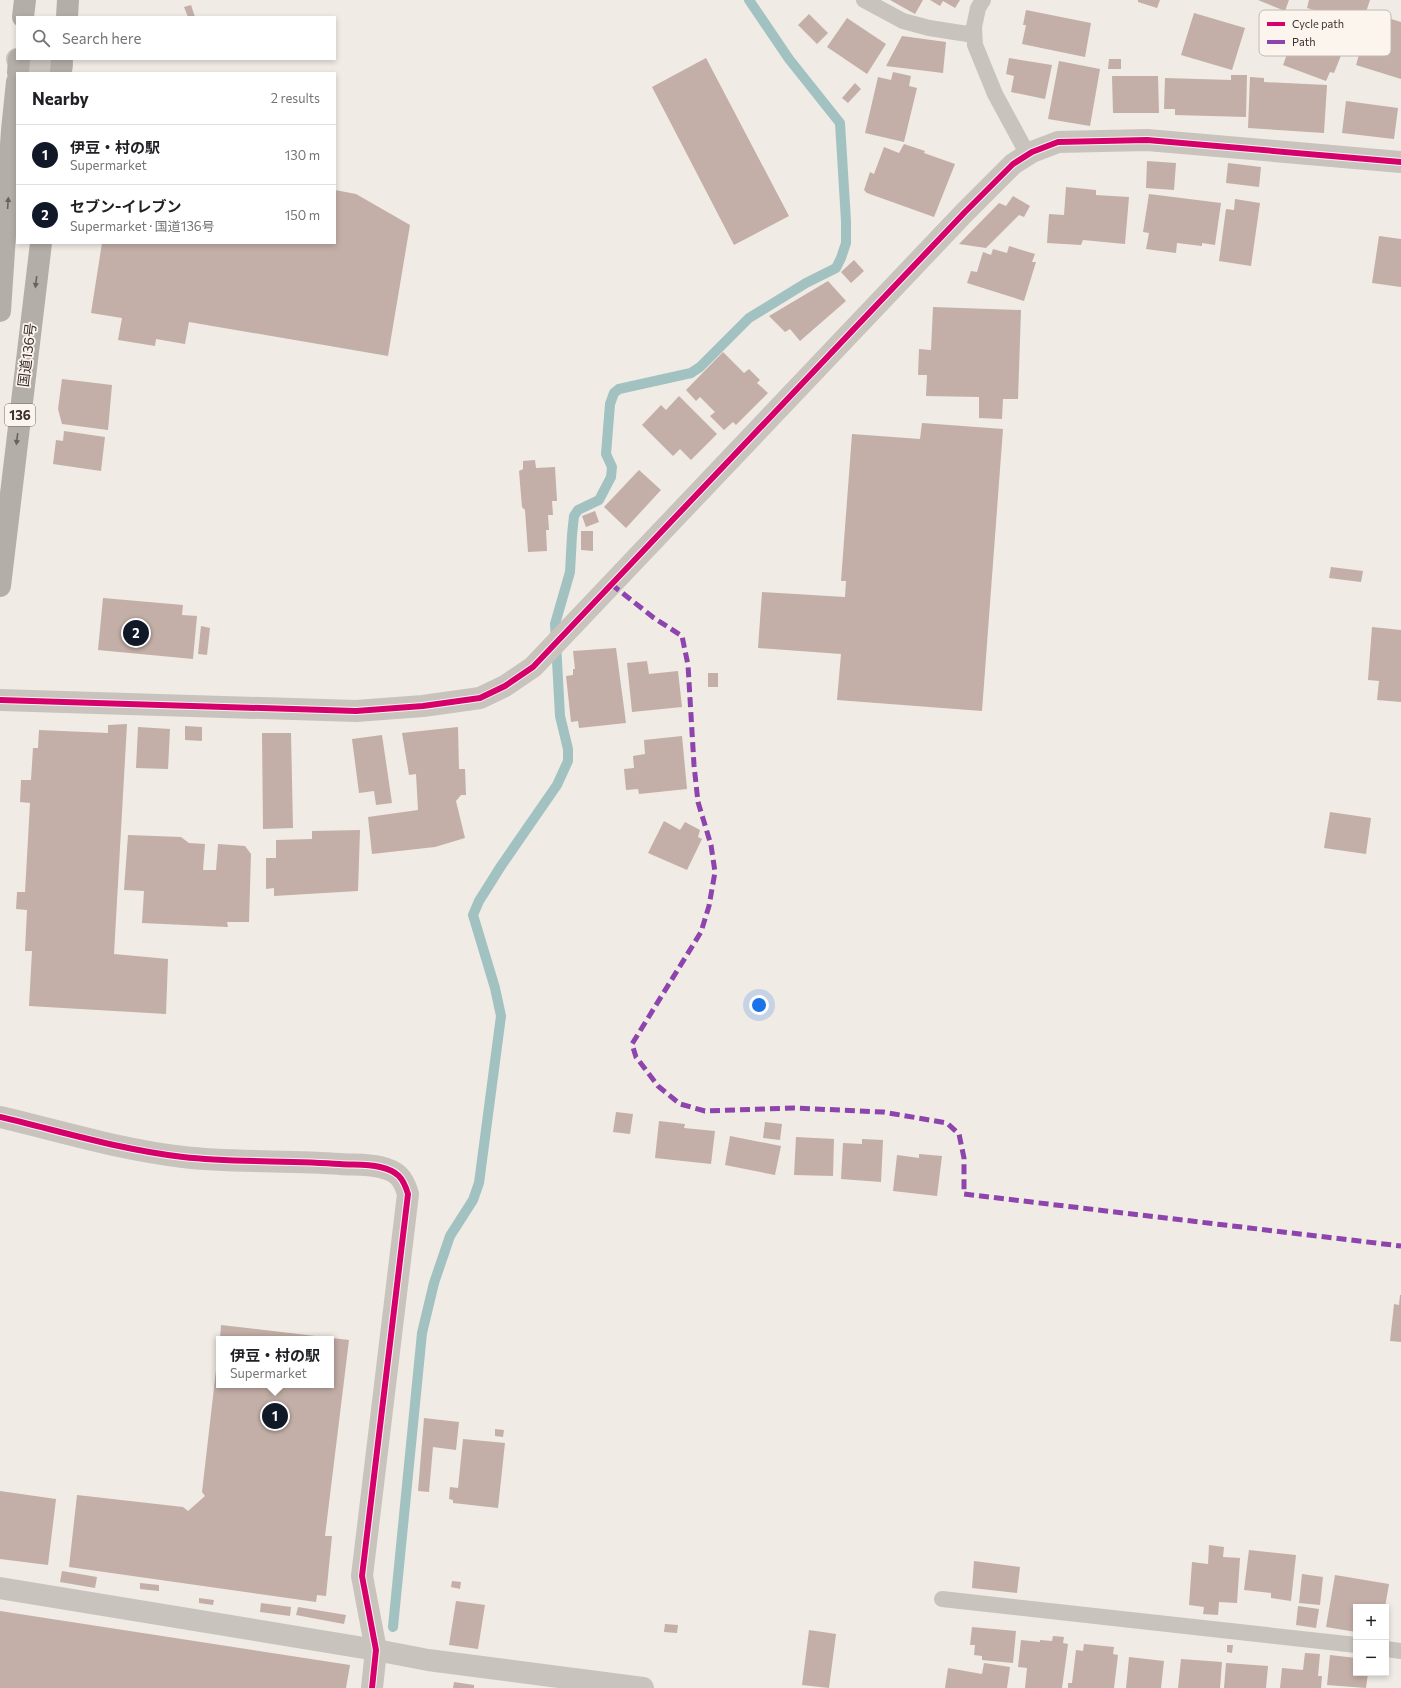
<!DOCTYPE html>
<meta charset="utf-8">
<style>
body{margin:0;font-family:Commissioner,"Noto Sans JP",sans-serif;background:#f2f2f2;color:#202124}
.controls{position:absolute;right:12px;bottom:12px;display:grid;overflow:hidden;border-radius:0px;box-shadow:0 2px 6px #0003}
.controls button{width:36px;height:36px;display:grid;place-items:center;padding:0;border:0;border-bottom:1px solid #e0e0e0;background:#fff;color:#202124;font:20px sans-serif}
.you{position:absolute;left:759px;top:1005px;width:14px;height:14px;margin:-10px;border:3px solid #fff;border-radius:50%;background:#1a73e8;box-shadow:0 0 0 6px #1a73e833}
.badge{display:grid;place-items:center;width:26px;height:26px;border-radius:50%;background:#111827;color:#fff;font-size:13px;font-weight:700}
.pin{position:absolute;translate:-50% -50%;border:2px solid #fff;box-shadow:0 1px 4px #0006}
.popup{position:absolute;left:216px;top:1336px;width:118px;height:52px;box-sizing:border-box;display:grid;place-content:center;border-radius:0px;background:#fff;filter:drop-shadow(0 1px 3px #0005);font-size:13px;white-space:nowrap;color:#757577}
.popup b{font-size:15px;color:#202124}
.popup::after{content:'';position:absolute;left:50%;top:100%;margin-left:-8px;border:8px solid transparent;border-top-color:#fff}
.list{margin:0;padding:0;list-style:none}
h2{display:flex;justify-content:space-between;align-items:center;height:52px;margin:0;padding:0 16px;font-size:17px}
h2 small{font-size:13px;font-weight:400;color:#757577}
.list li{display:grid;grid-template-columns:26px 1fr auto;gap:12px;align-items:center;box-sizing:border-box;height:60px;padding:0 16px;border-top:1px solid #e0e0e0}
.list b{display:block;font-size:15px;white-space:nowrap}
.list p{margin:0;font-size:13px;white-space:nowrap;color:#757577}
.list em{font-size:13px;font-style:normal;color:#757577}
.icon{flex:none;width:22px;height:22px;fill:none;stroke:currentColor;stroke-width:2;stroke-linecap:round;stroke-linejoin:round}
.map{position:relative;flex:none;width:1401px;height:1688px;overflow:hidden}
.search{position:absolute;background:#fff;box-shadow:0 2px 6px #0003;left:16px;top:16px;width:320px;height:44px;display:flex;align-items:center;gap:10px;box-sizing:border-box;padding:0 14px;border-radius:0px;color:#757577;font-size:15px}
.panel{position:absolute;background:#fff;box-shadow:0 2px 6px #0003;left:16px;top:72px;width:320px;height:172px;border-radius:0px}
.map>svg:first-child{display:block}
</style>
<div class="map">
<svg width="1401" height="1688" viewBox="0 0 1401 1688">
<rect width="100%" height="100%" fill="#f0ebe5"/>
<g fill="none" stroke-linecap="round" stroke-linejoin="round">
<path stroke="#a1c2c1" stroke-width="10" d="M 393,1627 L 422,1333 L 434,1283 L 450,1236 L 473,1200 L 479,1183 L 501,1016 L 495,988 L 473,915 L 479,901 L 501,866 L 557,785 L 568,761 L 568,749 L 560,716 L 555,624 L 570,572 L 572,535 L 574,516 L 578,510 L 599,500 L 611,477 L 612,467 L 606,454 L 610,404 L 614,393 L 619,389 L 691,373 L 700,367 L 749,318 L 806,283 L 836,268 L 841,258 L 846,243 L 846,221 L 840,123 L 789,59 L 749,0"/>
</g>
<path fill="#c3afa7" d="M 890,0 L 923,0 L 915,14 Z
M 930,0 L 960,0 L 955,8 L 943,1 L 940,6 Z
M 1138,0 L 1160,0 L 1157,8 L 1138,2 Z
M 1258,0 L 1289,0 L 1285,11 Z
M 1309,0 L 1370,0 L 1362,24 L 1307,8 Z
M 191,5 L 195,17 L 188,17 L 184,7 Z
M 1026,10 L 1091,23 L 1085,57 L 1022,44 L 1026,25 L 1023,25 Z
M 1194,13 L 1245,28 L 1232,70 L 1181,55 Z
M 1371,13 L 1401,22 L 1401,79 L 1356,65 Z
M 809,14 L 828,33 L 817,44 L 798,25 Z
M 847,18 L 886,44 L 867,74 L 827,47 Z
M 1299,22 L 1317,29 L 1314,36 L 1344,48 L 1334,73 L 1330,72 L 1326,81 L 1283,65 Z
M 902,36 L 946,42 L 943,73 L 886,66 Z
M 706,58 L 789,216 L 734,245 L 652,87 Z
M 1009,58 L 1052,65 L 1045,99 L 1011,92 L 1014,76 L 1006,74 Z
M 1109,59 L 1121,59 L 1121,69 L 1108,69 Z
M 1059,61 L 1100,69 L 1090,126 L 1048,119 Z
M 893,72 L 911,76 L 909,86 L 917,88 L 904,142 L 865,133 L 878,77 L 891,80 Z
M 1231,75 L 1247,75 L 1246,117 L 1175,115 L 1175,109 L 1164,109 L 1165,78 L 1231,80 Z
M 1112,76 L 1158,76 L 1159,113 L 1113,113 Z
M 1250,77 L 1264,78 L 1264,82 L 1327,85 L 1324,133 L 1248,128 Z
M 855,83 L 861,89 L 848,103 L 842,98 Z
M 1346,101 L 1398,108 L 1394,139 L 1342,133 Z
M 904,144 L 925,151 L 924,153 L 955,164 L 934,217 L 867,193 L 864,190 L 870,172 L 874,174 L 884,147 L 899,153 Z
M 1147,161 L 1176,163 L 1174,190 L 1146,188 Z
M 1228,163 L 1261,167 L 1259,187 L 1226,183 Z
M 1066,187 L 1096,190 L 1096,195 L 1129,197 L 1125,244 L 1083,240 L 1081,245 L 1047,243 L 1049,214 L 1064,215 Z
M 335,190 L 356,194 L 410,225 L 388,356 L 189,322 L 185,344 L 156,339 L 155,346 L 118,340 L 122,318 L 91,313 L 102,243 L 335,243 Z
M 1149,194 L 1221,203 L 1215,245 L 1202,243 L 1202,246 L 1177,243 L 1176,253 L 1146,249 L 1149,233 L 1143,232 Z
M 1013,196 L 1030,206 L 1024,217 L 1019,215 L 986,248 L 959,244 L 999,203 L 1006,206 Z
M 1235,199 L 1260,203 L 1251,266 L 1219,261 L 1226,209 L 1234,210 Z
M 1379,236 L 1401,239 L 1401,287 L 1372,283 Z
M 1009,246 L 1035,254 L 1032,262 L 1036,262 L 1024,301 L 967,283 L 971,271 L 977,272 L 983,252 L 991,255 L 993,249 L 1007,253 Z
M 854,260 L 864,271 L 851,283 L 841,272 Z
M 828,281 L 846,301 L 800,341 L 790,329 L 785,332 L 769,316 Z
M 933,307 L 1021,310 L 1018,399 L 1003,399 L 1002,419 L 979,418 L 979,397 L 926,396 L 927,375 L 918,375 L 919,349 L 931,350 Z
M 723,352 L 744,373 L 749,369 L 760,380 L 757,383 L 768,393 L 736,425 L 733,422 L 724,430 L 710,416 L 715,412 L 700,397 L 696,401 L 686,390 Z
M 62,379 L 112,385 L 108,430 L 62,424 L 58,409 Z
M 679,396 L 717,434 L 691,460 L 680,449 L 673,456 L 642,425 L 661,405 L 666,410 Z
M 922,423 L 1003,429 L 982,711 L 837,700 L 841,654 L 758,648 L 762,592 L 845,597 L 846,581 L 841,581 L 852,434 L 920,439 Z
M 64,431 L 105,437 L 101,471 L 53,464 L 56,440 L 63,441 Z
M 535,460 L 536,468 L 555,467 L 557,501 L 552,501 L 553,515 L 548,515 L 549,530 L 546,530 L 547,551 L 528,552 L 525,510 L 522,507 L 519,471 L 523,469 L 523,461 Z
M 639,470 L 661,490 L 626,528 L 604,507 Z
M 595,511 L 599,522 L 586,527 L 582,516 Z
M 581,531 L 593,531 L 593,551 L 581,550 Z
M 1331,567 L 1363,571 L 1361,582 L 1329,578 Z
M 103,598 L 183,605 L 182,615 L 197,616 L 193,659 L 98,650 Z
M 201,626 L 210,628 L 207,655 L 198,654 Z
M 1372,627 L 1401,630 L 1401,702 L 1377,700 L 1379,681 L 1368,680 Z
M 616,648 L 626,723 L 579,728 L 578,721 L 571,722 L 566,676 L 573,675 L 573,669 L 575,669 L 573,651 Z
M 647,661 L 649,674 L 678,671 L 682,707 L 632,712 L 627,663 Z
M 708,673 L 718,673 L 718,687 L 708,687 Z
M 127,724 L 114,954 L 168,959 L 166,1014 L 29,1006 L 32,951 L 25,951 L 27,910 L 16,909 L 17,892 L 25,892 L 30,803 L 20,802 L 21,780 L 31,780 L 33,748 L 38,748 L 39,730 L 108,733 L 108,725 Z
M 185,726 L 202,727 L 202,741 L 185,740 Z
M 138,727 L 170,729 L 168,769 L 136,768 Z
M 458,727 L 459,769 L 465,769 L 466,795 L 461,795 L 456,801 L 465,838 L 435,847 L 372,854 L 368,817 L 418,810 L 416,774 L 409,775 L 402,733 Z
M 262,733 L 291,733 L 293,828 L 263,829 Z
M 382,735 L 392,803 L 376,805 L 374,791 L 359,793 L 352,739 Z
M 682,736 L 687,789 L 639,794 L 638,789 L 626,790 L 624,769 L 634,768 L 633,756 L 645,754 L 644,740 Z
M 1330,812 L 1371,818 L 1366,854 L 1324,848 Z
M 664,821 L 680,830 L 685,822 L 700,830 L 698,837 L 702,839 L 687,870 L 648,853 Z
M 360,830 L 358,891 L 274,896 L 274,888 L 266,889 L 266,858 L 276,858 L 276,840 L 312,839 L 312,831 Z
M 128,835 L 181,837 L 189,843 L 205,844 L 203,870 L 216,870 L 218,844 L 245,846 L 251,854 L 249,922 L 227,922 L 228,927 L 142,923 L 144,891 L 124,890 Z
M 616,1112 L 633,1114 L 630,1134 L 613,1132 Z
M 659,1121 L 685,1124 L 684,1128 L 715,1131 L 711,1164 L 655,1158 Z
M 765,1122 L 782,1124 L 780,1140 L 763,1138 Z
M 730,1136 L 781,1146 L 775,1175 L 725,1165 Z
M 796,1137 L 834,1139 L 833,1176 L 794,1175 Z
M 862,1139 L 883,1140 L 881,1182 L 841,1179 L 843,1143 L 862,1144 Z
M 919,1154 L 942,1156 L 937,1196 L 893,1191 L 897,1155 L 919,1158 Z
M 1400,1295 L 1401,1295 L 1401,1342 L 1390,1341 L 1394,1304 L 1399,1305 Z
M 221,1325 L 349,1340 L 325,1536 L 332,1536 L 326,1596 L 317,1595 L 316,1602 L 69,1567 L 77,1495 L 183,1507 L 188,1511 L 205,1496 L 202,1492 L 218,1353 L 219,1385 L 331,1385 L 331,1339 L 220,1339 Z
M 424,1418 L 459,1422 L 456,1450 L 433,1447 L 429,1492 L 418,1491 Z
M 495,1429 L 504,1430 L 503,1437 L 495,1436 Z
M 463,1439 L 505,1443 L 498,1508 L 453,1503 L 453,1500 L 449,1499 L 450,1487 L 458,1488 Z
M 0,1491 L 56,1499 L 48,1565 L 0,1559 Z
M 1209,1545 L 1224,1547 L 1223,1557 L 1240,1558 L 1237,1603 L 1219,1602 L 1218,1615 L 1203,1614 L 1204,1607 L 1189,1605 L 1192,1562 L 1208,1564 Z
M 1249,1550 L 1296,1555 L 1291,1601 L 1271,1598 L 1271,1593 L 1244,1590 Z
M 974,1561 L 1020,1567 L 1017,1593 L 972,1588 Z
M 62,1571 L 97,1577 L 95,1588 L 60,1582 Z
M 1302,1574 L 1323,1577 L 1320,1605 L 1299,1603 Z
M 1335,1575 L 1389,1584 L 1385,1607 L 1356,1607 L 1356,1632 L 1326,1627 Z
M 452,1581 L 461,1582 L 460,1589 L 451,1587 Z
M 140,1583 L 159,1585 L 159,1591 L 140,1589 Z
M 199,1598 L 214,1600 L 213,1605 L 199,1603 Z
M 456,1601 L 485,1605 L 478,1649 L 449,1645 Z
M 261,1603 L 291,1607 L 290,1616 L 260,1612 Z
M 1298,1606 L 1319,1609 L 1316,1628 L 1296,1625 Z
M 298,1607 L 346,1615 L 344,1624 L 296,1615 Z
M 0,1611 L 350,1665 L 346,1688 L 0,1688 Z
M 665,1624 L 678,1625 L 677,1633 L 664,1632 Z
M 972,1627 L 1016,1631 L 1013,1663 L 982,1660 L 982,1656 L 974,1655 L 975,1645 L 970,1645 Z
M 809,1630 L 836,1634 L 829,1688 L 802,1685 Z
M 1053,1636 L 1064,1637 L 1063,1643 L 1068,1644 L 1062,1688 L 1025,1688 L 1027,1668 L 1018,1667 L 1021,1640 L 1040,1642 L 1040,1640 L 1052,1641 Z
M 1084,1644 L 1114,1647 L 1113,1654 L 1118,1655 L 1114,1688 L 1068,1688 L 1068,1683 L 1072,1683 L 1076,1650 L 1083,1651 Z
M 1227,1645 L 1233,1645 L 1232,1653 L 1227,1652 Z
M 1305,1653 L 1320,1654 L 1318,1676 L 1322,1676 L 1321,1688 L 1280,1688 L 1282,1668 L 1303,1670 Z
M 1330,1655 L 1356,1658 L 1356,1673 L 1368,1673 L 1366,1688 L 1327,1685 Z
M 1129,1657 L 1164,1661 L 1161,1688 L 1126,1688 Z
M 1181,1659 L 1222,1662 L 1220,1688 L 1178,1688 Z
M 984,1663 L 1010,1667 L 1007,1688 L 945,1688 L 948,1668 L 982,1674 Z
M 1226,1663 L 1268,1666 L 1266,1688 L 1224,1688 Z
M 454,1682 L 474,1685 L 474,1688 L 453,1688 Z"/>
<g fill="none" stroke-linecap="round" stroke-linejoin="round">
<path stroke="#c9c3be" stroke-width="16" d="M 864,0 L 903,21 L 929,28 L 974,35
M 983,0 L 978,8 L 974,27 L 975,45 L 995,94 L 1028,155
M 942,1599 L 1356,1645
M 1386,1649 L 1401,1651"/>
<path stroke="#c9c3be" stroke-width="22" d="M 17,59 L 62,65
M 0,700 L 356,711 L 423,706 L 480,698 L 505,686 L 533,667 L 965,212 L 1013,164 L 1032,152 L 1058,142 L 1147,140 L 1401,162
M 0,1117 C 60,1131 121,1150 183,1157 C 235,1163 288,1160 340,1164 C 353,1165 367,1164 380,1167 C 397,1171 403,1177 408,1194 L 362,1576 L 376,1650 L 372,1688
M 0,1588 L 376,1650 L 428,1660 L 643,1688"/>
<path stroke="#b4aea8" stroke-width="22" d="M 23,17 L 25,0
M 67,17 L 68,0
M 18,73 L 19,59
M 61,73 L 62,59
M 0,311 L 12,130 L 17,82
M 0,586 L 41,243"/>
<path stroke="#8e44ad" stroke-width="5" stroke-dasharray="10 5" stroke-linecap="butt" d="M 611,584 L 654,618 L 682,636 L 688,665 L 694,765 L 698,802 L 711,845 L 715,872 L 709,906 L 701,932 L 632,1044 L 636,1057 L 658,1086 L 680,1104 L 705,1111 L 794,1108 L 883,1112 L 947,1123 L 959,1134 L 964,1158 L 964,1194 L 1401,1246"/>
<g stroke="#fbf5ee" stroke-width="8">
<path id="cycleway" d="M 0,700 L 356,711 L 423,706 L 480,698 L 505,686 L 533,667 L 965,212 L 1013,164 L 1032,152 L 1058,142 L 1147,140 L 1401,162
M 0,1117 C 60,1131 121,1150 183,1157 C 235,1163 288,1160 340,1164 C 353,1165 367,1164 380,1167 C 397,1171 403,1177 408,1194 L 362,1576 L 376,1650 L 372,1688"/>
</g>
<use href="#cycleway" stroke="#d6006c" stroke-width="6"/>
</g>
<defs><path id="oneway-solid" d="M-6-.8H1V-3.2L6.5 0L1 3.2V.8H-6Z"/></defs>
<g fill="#6b625d">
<use href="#oneway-solid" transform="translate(8 203) rotate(-86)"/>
<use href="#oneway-solid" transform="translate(36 282) rotate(97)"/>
<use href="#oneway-solid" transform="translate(17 439) rotate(97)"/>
</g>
<g text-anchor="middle" stroke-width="3.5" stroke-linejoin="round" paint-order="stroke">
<rect fill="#fbf5ee" stroke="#756b66" stroke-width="1" x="5" y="404" width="30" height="22" rx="3"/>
<g font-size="13" font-weight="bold" fill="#3b302b">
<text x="20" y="420">136</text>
</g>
<g font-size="14" fill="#3b302b" stroke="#fbf5ee">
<text transform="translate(27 355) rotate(-83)" y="5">国道136号</text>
</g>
</g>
<rect x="1259" y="10" width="132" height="46" rx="6" fill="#fbf5ee" stroke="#c1bab4" stroke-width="1"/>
<rect x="1267" y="22" width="18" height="4" fill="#d6006c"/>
<rect x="1267" y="40" width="18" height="4" fill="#8e44ad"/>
<g font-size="11" fill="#3b302b">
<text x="1292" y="28">Cycle path</text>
<text x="1292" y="46">Path</text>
</g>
</svg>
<div class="controls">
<button>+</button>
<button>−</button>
</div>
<div class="you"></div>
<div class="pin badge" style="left:275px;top:1416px">1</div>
<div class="popup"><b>伊豆・村の駅</b>Supermarket</div>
<div class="pin badge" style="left:136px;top:633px">2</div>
<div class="search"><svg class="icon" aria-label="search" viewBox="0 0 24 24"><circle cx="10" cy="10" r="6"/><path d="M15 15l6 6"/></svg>Search here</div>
<section class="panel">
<h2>Nearby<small>2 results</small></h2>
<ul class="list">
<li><span class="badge">1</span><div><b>伊豆・村の駅</b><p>Supermarket</p></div><em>130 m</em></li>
<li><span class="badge">2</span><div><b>セブン-イレブン</b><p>Supermarket · 国道136号</p></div><em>150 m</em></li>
</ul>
</section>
</div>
